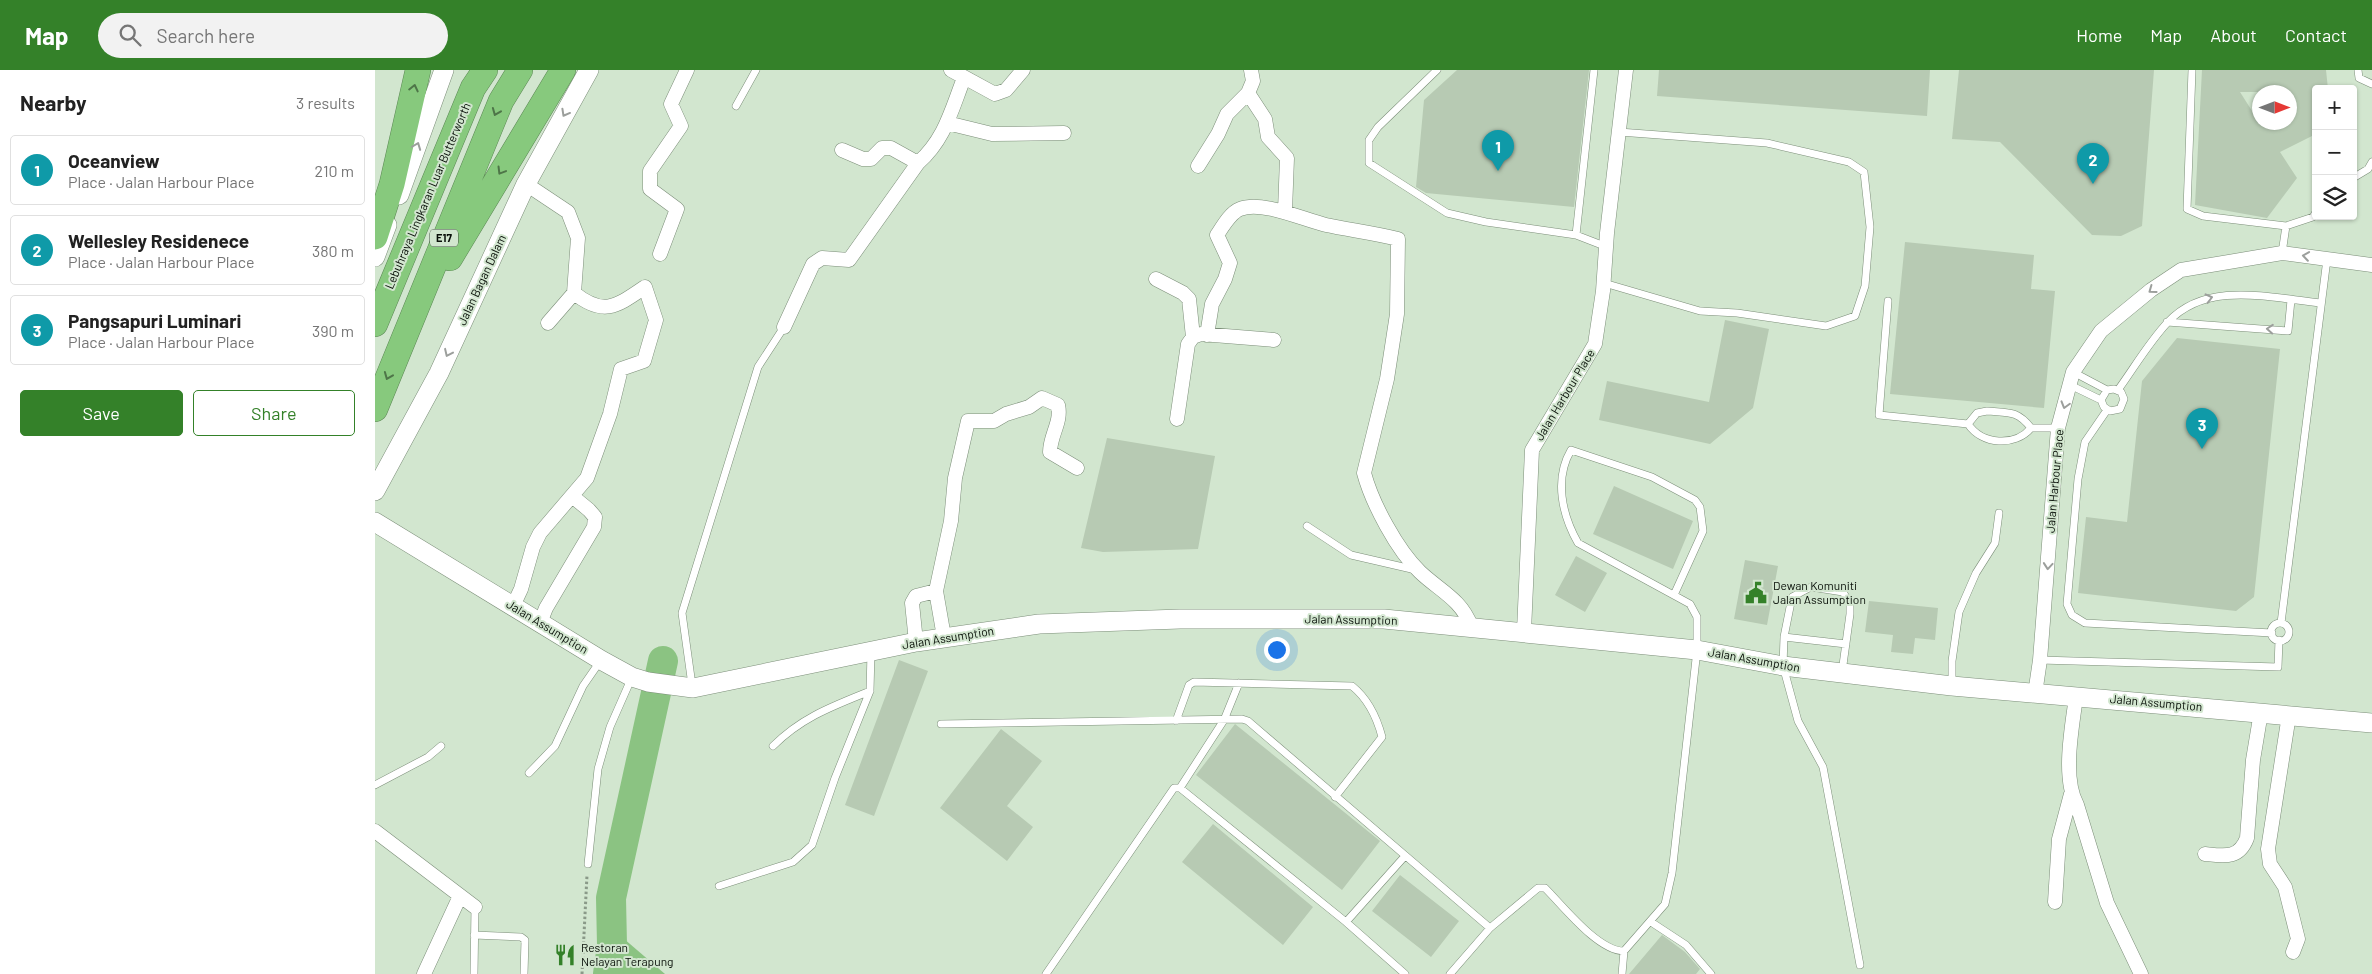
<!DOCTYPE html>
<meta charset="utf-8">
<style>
body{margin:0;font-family:Barlow,sans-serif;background:#f2f2f2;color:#222}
.controls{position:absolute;right:15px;top:15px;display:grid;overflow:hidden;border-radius:5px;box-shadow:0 1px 4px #0004}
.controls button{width:45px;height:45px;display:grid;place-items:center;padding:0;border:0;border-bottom:1px solid #e0e0e0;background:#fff;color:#222;font:25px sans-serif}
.compass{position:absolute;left:1877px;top:15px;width:45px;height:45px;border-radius:50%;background:#fff;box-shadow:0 1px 4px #0004;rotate:90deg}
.you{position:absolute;left:901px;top:579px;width:18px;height:18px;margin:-12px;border:4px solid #fff;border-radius:50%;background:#1a73e8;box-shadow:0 0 0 8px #1a73e833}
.badge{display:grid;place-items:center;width:32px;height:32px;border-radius:50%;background:#348129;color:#fff;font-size:16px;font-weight:700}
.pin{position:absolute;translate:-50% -41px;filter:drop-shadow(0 1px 2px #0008)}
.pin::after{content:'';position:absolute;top:26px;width:18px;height:15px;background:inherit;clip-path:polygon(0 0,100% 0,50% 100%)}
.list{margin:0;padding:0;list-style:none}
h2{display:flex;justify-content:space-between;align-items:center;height:65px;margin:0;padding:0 20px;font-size:21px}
h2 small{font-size:16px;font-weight:400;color:#767676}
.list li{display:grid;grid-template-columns:32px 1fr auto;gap:15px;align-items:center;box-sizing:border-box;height:70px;margin:0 10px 10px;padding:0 10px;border:1px solid #e0e0e0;border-radius:5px}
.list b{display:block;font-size:19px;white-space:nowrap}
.list p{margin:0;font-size:16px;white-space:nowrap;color:#767676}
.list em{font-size:16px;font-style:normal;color:#767676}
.actions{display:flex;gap:10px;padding:15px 20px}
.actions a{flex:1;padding:11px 0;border:1px solid #348129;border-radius:5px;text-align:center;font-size:18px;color:#348129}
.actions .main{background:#348129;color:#fff}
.icon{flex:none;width:28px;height:28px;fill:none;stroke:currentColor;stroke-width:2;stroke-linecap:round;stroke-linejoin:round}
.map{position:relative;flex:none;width:1997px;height:904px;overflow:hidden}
header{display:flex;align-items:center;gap:30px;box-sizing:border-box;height:70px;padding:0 25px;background:#348129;color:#fff}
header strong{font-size:24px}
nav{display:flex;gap:28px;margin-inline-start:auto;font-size:18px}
.search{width:350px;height:45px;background:#f2f2f2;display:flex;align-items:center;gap:12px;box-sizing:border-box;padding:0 18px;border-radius:28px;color:#767676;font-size:19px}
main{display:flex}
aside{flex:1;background:#fff}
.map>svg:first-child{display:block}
</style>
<header>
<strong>Map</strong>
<div class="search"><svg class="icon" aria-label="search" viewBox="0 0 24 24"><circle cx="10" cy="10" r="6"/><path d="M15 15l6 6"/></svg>Search here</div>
<nav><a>Home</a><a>Map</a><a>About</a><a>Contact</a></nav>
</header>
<main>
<aside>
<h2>Nearby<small>3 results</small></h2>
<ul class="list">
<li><span class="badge" style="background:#0f9aa8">1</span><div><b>Oceanview</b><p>Place · Jalan Harbour Place</p></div><em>210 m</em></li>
<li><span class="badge" style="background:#0f9aa8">2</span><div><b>Wellesley Residenece</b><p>Place · Jalan Harbour Place</p></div><em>380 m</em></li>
<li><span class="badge" style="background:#0f9aa8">3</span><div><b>Pangsapuri Luminari</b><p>Place · Jalan Harbour Place</p></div><em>390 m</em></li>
</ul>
<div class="actions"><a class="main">Save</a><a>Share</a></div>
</aside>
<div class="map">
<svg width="1997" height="904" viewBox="0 0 1997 904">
<rect width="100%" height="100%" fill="#d2e6cf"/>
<path fill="#8bc382" d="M 248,868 L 290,904 L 246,904 Z"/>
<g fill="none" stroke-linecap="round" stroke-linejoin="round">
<path stroke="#8bc382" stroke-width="30" d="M 233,904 L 237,875 L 236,828 L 288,591"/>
</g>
<path fill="#b7cab3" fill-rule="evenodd" d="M 1082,0 L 1214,0 L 1199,137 L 1051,123 L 1041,117 L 1049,30 Z
M 1284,0 L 1555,0 L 1552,46 L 1282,26 Z
M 1584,0 L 1779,0 L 1767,156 L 1746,166 L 1717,165 L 1625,72 L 1577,69 Z
M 1827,0 L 1951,0 L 1953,19 L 1941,19 L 1941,64 L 1905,82 L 1922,108 L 1892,148 L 1820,135 ZM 1865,22 L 1914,22 L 1914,52 L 1884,52 Z
M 1530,172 L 1659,185 L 1656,219 L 1680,221 L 1669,338 L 1515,324 Z
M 1350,250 L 1394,259 L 1378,338 L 1335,374 L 1224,350 L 1232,311 L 1334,332 Z
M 1802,268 L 1905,279 L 1879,527 L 1861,541 L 1703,523 L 1711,447 L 1752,452 L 1767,311 Z
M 732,368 L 840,386 L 823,479 L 728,482 L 706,478 Z
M 1239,416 L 1318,451 L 1298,499 L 1218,464 Z
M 1201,486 L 1232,503 L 1210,542 L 1180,525 Z
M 1370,490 L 1403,496 L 1392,555 L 1359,549 Z
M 1494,531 L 1563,538 L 1560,570 L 1540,568 L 1538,584 L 1516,582 L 1518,565 L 1490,562 Z
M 524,590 L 553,601 L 499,746 L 470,735 Z
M 860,654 L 1005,771 L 967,820 L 821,705 Z
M 626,659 L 667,691 L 632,736 L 658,757 L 632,791 L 565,738 Z
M 838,754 L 938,837 L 908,875 L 807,792 Z
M 1025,805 L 1084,851 L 1056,887 L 997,841 Z
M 1287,865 L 1310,882 L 1325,899 L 1321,904 L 1254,904 Z"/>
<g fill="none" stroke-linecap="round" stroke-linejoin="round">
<g stroke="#7c8e79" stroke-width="8">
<path id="lane" d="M 1062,0 L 1003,57 L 994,70 L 994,93 L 1072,143 L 1111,152 L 1201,165 L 1232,177
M 1817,0 L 1812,139 L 1828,146 L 1911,156 L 1907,183
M 1983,0 L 1984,8 L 1997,14
M 361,36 L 381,0
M 1978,108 L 1993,99 L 1997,92
M 1911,156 L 1938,147 L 1941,142
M 1201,165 L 1219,0
M 1229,213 L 1325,241 L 1362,243 L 1451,256 L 1480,246 L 1490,216 L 1495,157 L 1489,102 L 1474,92 L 1392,73 L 1244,62
M 1513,231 L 1504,345 L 1593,354
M 1792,252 L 1913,261 L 1916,230
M 1698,302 L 1732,320 L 1739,319 L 1746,322 L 1749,329 L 1745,339 L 1735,341 L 1729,337 L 1726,330 L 1732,320
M 1695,315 L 1726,330
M 1743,320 C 1759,298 1774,272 1793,252 C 1832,210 1895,228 1946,233
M 1732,340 L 1710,372 L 1703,409 L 1692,534 L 1697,545 L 1710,553 L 1897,563
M 1612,341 C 1633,343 1642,340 1656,358 C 1640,377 1607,375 1593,354 L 1602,343 Z
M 1656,358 L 1683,358
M 932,456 L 976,485 L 1041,500
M 1906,553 L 1952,189
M1896 562a9 9 0 1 1 18 0a9 9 0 1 1-18 0Z
M 1409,567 L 1471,574
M 1665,590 L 1903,597 L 1904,570
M 1467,602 L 1475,544 L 1475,534 L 1468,522 L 1436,517 L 1417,527 L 1409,567 L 1408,596 L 1423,651 L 1448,697 L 1485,895
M 317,615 L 307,543 L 383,297 L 409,257
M 1577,616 L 1577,591 L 1584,542 L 1601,503 L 1620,473 L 1624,443
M 801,651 L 814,615 L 819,612 L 977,616 C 992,628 1002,648 1007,667 L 960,727
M 566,654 L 867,649 L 873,651 L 1115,858
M 398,676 C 427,647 458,636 495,621
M 154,703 L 180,676 L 208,616 L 226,590
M 0,715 L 53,687 L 66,676
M 805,718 L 849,650 L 864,613
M 213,794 L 223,699 L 235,657 L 257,607
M 344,816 L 418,792 L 437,775 L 460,708 L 495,621 L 496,582
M 971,852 L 1030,786
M 1276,852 L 1311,875 L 1336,904
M 99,865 L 146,867 L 150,870 L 149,904
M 99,904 L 100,837
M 671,904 L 799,718 L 805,718 L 971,852 L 1030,904
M 1075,904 L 1115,858 L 1163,818 L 1170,818 C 1189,837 1223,881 1249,881 L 1290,834 L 1297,803 L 1322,580 L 1322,547 L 1315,534 L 1203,473 C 1187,445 1179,409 1196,380 L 1277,407 L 1320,430 L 1325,437 L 1328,461 L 1299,525
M 1247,904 L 1249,881"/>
</g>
<g stroke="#7c8e79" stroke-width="15">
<path id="street" d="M 576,0 L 620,24 L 631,20 L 648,0
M 873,23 L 890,49 L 893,67 L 912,88 L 910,141
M 572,53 L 617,64 L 689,63
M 467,80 L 488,89 L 496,89 L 507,78 L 516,78 L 543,93
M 823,96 L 843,64 L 852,44 L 873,23 L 878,11 L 876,0
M 151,114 L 193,142 L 203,168 L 199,223 L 173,253
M 285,184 L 302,139 L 275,119 L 275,101 L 306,56 L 296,34 L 312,0
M 781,209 L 808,223 L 814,229 L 818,267
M 409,257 L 438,194 L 447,188 L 474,190 L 543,93 C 570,69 576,41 589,8
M 832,265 L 837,234 L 850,209 L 855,193 L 842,165 C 848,156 855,143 865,139 C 887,130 929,150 951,155 C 975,160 999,163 1023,169 L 1022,244 L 1012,309 L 989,403 C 997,433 1022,480 1045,502 C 1065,521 1086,529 1096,556
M 802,349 L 813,274 L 818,267 L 826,264 L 899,270
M 138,536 L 146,519 L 158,477 L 165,463 L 212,408 L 235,344 L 246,299 L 269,291 L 281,250 L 270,217 C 242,236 229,247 199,223
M 165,553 L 171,538 L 219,457 L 220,447 L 214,440 L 197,426
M 1149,561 L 1157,380 L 1220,274 L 1228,221 L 1232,163 L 1251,0
M 569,567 L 561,521 L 576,451 L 580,408 L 593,351 L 619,351 L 631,344 L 654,337 L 667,328 L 683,335 C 687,352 675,365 675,382 L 702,398
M 541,572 L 537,533 L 541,526 L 561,521
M 1660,624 L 1665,590 L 1683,358 L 1698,302 L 1726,261 L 1776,220 L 1806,200 L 1907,183 L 1997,195
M 1701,627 C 1697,657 1687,708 1702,735 L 1732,833 L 1766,904
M 1914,645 L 1893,779 L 1895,794 L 1910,817 L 1923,869 L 1918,882
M 0,761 L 100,837
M 1830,784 C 1850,786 1864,789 1872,768 L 1878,690 L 1886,642
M 1680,832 L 1684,769 L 1696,724
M 49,904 L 85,826"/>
</g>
<g stroke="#7c8e79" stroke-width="20">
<path id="secondary" d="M 24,125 L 69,0
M 0,187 L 12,155
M 0,421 L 64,303 L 151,114 L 214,0
M 0,452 L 226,590 L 257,607 L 273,612 L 318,618 L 541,572 L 664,554 L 805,549 L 1009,549 L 1322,580 L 1408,596 L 1577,616 L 1997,653"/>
</g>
<g stroke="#5b8854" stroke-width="26">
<path id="highway" d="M 0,167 L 17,114 L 43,0
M 75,188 L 188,0
M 0,254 L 98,18 L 110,0
M 0,339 L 126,31 L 145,0"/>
</g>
<path stroke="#8a9988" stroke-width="3" stroke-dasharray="2.5 2.5" stroke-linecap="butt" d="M 207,904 L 212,805"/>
<use href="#lane" stroke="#fff" stroke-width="7"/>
<use href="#street" stroke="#fff" stroke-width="14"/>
<use href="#secondary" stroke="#fff" stroke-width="19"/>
<use href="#highway" stroke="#87c97d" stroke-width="25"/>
</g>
<defs><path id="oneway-chevron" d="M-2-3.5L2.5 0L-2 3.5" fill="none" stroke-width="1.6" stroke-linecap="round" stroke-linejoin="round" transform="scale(1.25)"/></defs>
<g stroke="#4e7548">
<use href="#oneway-chevron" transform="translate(39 18) rotate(-77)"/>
<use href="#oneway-chevron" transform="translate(121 42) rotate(112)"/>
<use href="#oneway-chevron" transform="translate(126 101) rotate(121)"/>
<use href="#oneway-chevron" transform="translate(13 306) rotate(112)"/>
</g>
<g stroke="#9c9f9c">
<use href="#oneway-chevron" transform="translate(190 43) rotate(119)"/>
<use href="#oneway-chevron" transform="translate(42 76) rotate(-69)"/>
<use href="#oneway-chevron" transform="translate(1931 186) rotate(-172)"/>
<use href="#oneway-chevron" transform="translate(1777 220) rotate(144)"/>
<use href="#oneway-chevron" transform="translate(1834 228) rotate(-14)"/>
<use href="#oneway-chevron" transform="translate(1895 259) rotate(-176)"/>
<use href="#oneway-chevron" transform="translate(73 283) rotate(115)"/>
<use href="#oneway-chevron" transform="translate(1690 335) rotate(106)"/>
<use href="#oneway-chevron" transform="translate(1673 496) rotate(95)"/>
</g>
<defs>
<g id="civic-bare" transform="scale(1.725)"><path d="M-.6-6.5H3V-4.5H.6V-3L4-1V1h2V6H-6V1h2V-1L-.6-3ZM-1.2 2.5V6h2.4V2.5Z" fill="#348129" stroke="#d2e6cf" stroke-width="2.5" paint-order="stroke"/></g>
<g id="restaurant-bare" transform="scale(1.725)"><path d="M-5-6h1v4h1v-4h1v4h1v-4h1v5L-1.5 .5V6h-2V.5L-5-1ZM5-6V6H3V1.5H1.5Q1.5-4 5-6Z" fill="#348129" stroke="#d2e6cf" stroke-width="2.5" paint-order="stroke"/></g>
</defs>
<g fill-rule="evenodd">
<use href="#civic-bare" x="1381" y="523"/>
<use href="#restaurant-bare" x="190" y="885"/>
</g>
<g text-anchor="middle" stroke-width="4" stroke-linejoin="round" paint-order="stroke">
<rect fill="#d2e6cf" stroke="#455044" stroke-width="1" x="55" y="159.5" width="28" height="17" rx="4"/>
<g font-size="11" font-weight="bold" fill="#080f08">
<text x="69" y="172">E17</text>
</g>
<g font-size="12" fill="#080f08" stroke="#d2e6cf">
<text transform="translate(53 126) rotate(-67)" y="4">Lebuhraya Lingkaran Luar Butterworth</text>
<text transform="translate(107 210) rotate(-65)" y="4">Jalan Bagan Dalam</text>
<text transform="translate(1190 325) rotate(-59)" y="4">Jalan Harbour Place</text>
<text transform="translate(1680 411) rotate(-85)" y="4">Jalan Harbour Place</text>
<text transform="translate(976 550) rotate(1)" y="4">Jalan Assumption</text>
<text transform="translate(172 557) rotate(31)" y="4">Jalan Assumption</text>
<text transform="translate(573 568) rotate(-9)" y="4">Jalan Assumption</text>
<text transform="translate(1379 590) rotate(10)" y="4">Jalan Assumption</text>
<text transform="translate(1781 633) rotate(5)" y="4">Jalan Assumption</text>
</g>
<g font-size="12" fill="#080f08" stroke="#d2e6cf" text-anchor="start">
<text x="1398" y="520">Dewan Komuniti<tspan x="1398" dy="14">Jalan Assumption</tspan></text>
<text x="206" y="882">Restoran<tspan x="206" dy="14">Nelayan Terapung</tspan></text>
</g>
</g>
</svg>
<div class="controls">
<button>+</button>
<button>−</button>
<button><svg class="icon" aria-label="layers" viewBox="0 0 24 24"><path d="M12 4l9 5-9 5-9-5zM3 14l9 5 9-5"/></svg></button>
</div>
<svg class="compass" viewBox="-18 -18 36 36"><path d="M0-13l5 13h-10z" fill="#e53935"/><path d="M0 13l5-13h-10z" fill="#767676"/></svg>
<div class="you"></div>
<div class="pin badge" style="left:1123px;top:101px;background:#0f9aa8">1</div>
<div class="pin badge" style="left:1718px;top:114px;background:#0f9aa8">2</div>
<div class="pin badge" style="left:1827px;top:379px;background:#0f9aa8">3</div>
</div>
</main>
